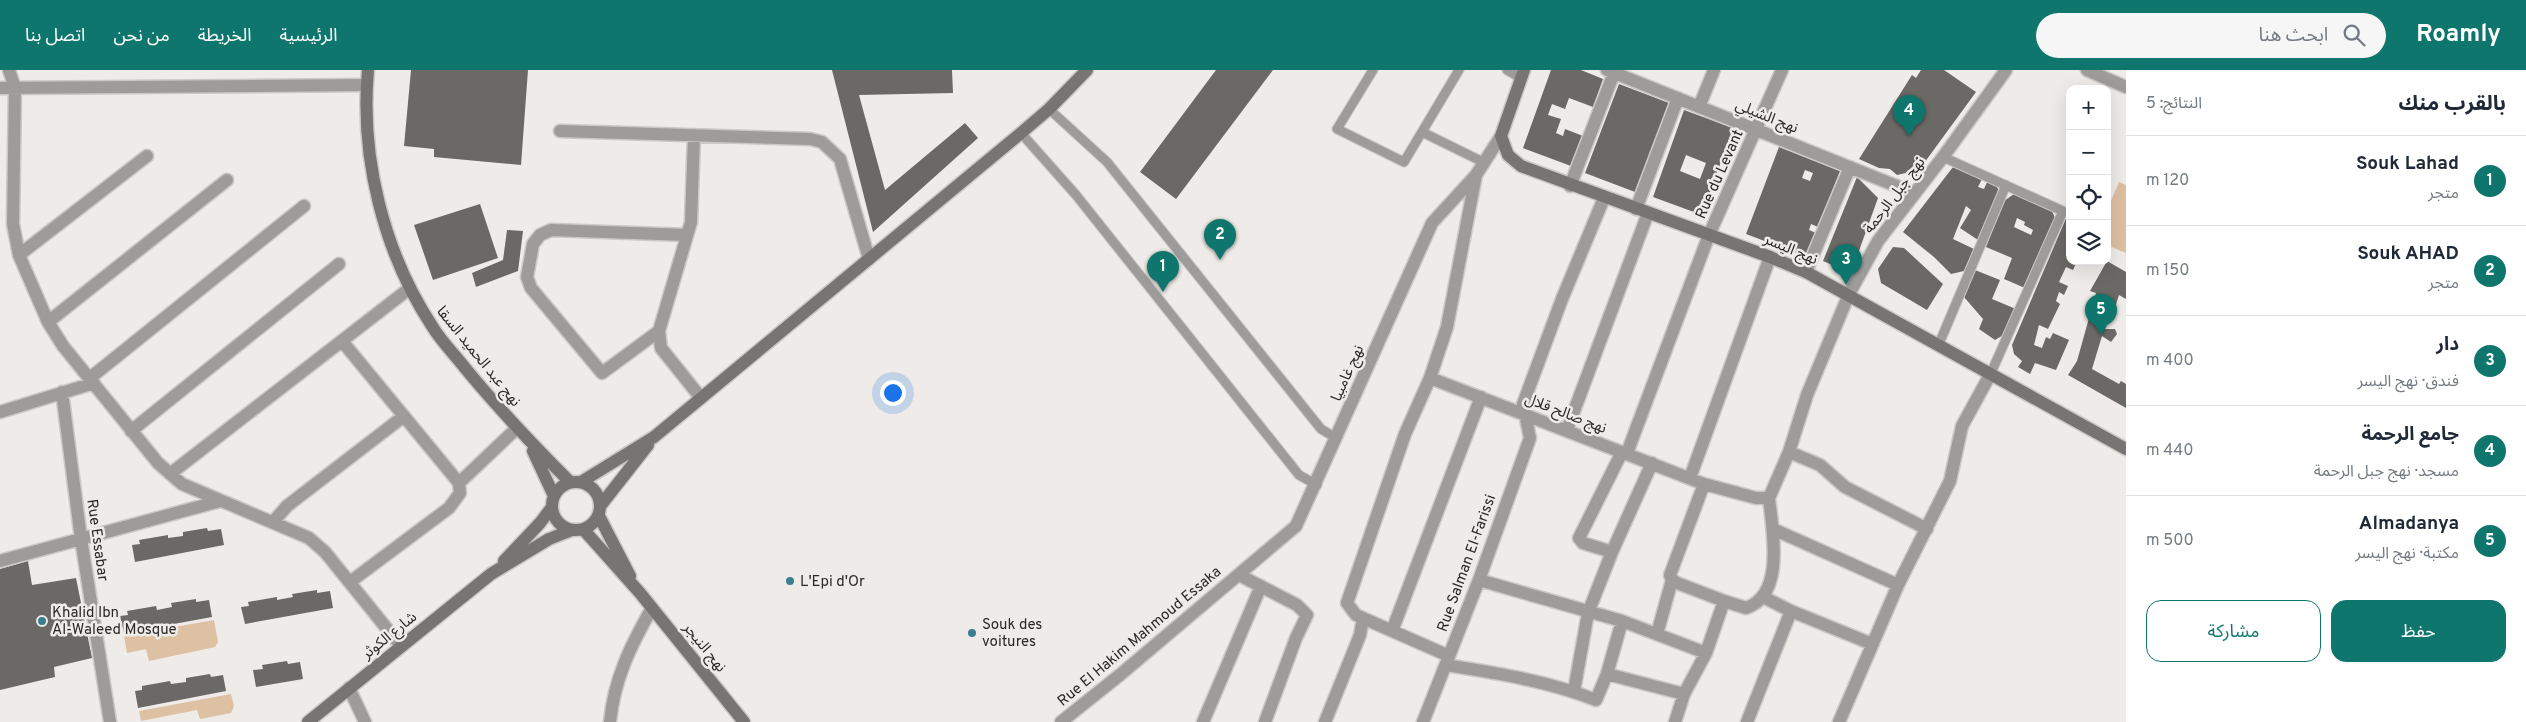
<!DOCTYPE html>
<html lang="ar">
<meta charset="utf-8">
<style>
body{margin:0;font-family:Overpass,"Noto Sans Arabic",sans-serif;background:#f6f6f7;color:#1f2937;direction:rtl}
.controls{position:absolute;right:15px;top:15px;display:grid;overflow:hidden;border-radius:10px;box-shadow:0 5px 20px #0002}
.controls button{width:45px;height:45px;display:grid;place-items:center;padding:0;border:0;border-bottom:1px solid #e0e1e3;background:#fff;color:#1f2937;font:25px sans-serif}
.you{position:absolute;left:892px;top:322px;width:18px;height:18px;margin:-12px;border:4px solid #fff;border-radius:50%;background:#1a73e8;box-shadow:0 0 0 8px #1a73e833}
.badge{display:grid;place-items:center;width:32px;height:32px;border-radius:50%;background:#0f766e;color:#fff;font-size:16px;font-weight:700}
.pin{position:absolute;translate:-50% -41px;filter:drop-shadow(0 1px 2px #0008)}
.pin::after{content:'';position:absolute;top:26px;width:18px;height:15px;background:inherit;clip-path:polygon(0 0,100% 0,50% 100%)}
.list{margin:0;padding:0;list-style:none}
h2{display:flex;justify-content:space-between;align-items:center;height:65px;margin:0;padding:0 20px;font-size:21px}
h2 small{font-size:16px;font-weight:400;color:#747a83}
.list li{display:grid;grid-template-columns:32px 1fr auto;gap:15px;align-items:center;box-sizing:border-box;height:90px;padding:0 20px;border-top:1px solid #e0e1e3}
.list b{display:block;font-size:19px;white-space:nowrap}
.list p{margin:0;font-size:16px;white-space:nowrap;color:#747a83}
.list em{font-size:16px;font-style:normal;color:#747a83}
.actions{display:flex;gap:10px;padding:15px 20px}
.actions a{flex:1;padding:11px 0;border:1px solid #0f766e;border-radius:15px;text-align:center;font-size:18px;color:#0f766e}
.actions .main{background:#0f766e;color:#fff}
.icon{flex:none;width:28px;height:28px;fill:none;stroke:currentColor;stroke-width:2;stroke-linecap:round;stroke-linejoin:round}
.map{position:relative;flex:none;width:2126px;height:652px;overflow:hidden;direction:ltr}
header{display:flex;align-items:center;gap:30px;box-sizing:border-box;height:70px;padding:0 25px;background:#0f766e;color:#fff}
header strong{font-size:24px}
nav{display:flex;gap:28px;margin-inline-start:auto;font-size:18px}
.search{width:350px;height:45px;background:#f6f6f7;display:flex;align-items:center;gap:12px;box-sizing:border-box;padding:0 18px;border-radius:28px;color:#747a83;font-size:19px}
main{display:flex}
aside{flex:1;background:#fff}
.map>svg:first-child{display:block}
</style>
<header>
<strong>Roamly</strong>
<div class="search"><svg class="icon" aria-label="search" viewBox="0 0 24 24"><circle cx="10" cy="10" r="6"/><path d="M15 15l6 6"/></svg>ابحث هنا</div>
<nav><a>الرئيسية</a><a>الخريطة</a><a>من نحن</a><a>اتصل بنا</a></nav>
</header>
<main>
<aside>
<h2>بالقرب منك<small>النتائج: 5</small></h2>
<ul class="list">
<li><span class="badge">1</span><div><b>Souk Lahad</b><p>متجر</p></div><em>120 m</em></li>
<li><span class="badge">2</span><div><b>Souk AHAD</b><p>متجر</p></div><em>150 m</em></li>
<li><span class="badge">3</span><div><b>دار</b><p>فندق · نهج اليسر</p></div><em>400 m</em></li>
<li><span class="badge">4</span><div><b>جامع الرحمة</b><p>مسجد · نهج جبل الرحمة</p></div><em>440 m</em></li>
<li><span class="badge">5</span><div><b>Almadanya</b><p>مكتبة · نهج اليسر</p></div><em>500 m</em></li>
</ul>
<div class="actions"><a class="main">حفظ</a><a>مشاركة</a></div>
</aside>
<div class="map">
<svg width="2126" height="652" viewBox="0 0 2126 652">
<rect width="100%" height="100%" fill="#eeebe8"/>
<path fill="#dec0a2" d="M 2119,112 L 2126,115 L 2126,183 L 2107,175 L 2107,140 Z
M 214,550 L 218,572 L 215,577 L 149,591 L 146,579 L 127,583 L 124,566 Z
M 231,624 L 234,636 L 231,643 L 200,649 L 197,640 L 141,651 L 139,641 Z"/>
<path fill="#6b6966" fill-rule="evenodd" d="M 411,0 L 528,0 L 521,95 L 434,87 L 434,79 L 404,76 Z
M 832,0 L 952,0 L 953,23 L 859,25 L 885,120 L 965,53 L 978,68 L 873,162 Z
M 1216,0 L 1273,0 L 1176,129 L 1140,102 Z
M 1551,0 L 1581,0 L 1603,9 L 1593,37 L 1569,28 L 1565,39 L 1552,34 L 1548,45 L 1561,49 L 1556,63 L 1563,66 L 1565,59 L 1583,66 L 1571,96 L 1523,78 Z
M 1921,0 L 1944,0 L 1976,22 L 1919,100 L 1897,105 L 1890,99 L 1879,98 L 1859,89 L 1912,5 L 1916,8 Z
M 1619,14 L 1669,33 L 1635,122 L 1585,103 Z
M 1684,40 L 1733,58 L 1702,145 L 1653,127 ZM 1686,85 L 1706,93 L 1700,109 L 1680,101 Z
M 1779,77 L 1840,101 L 1818,157 L 1811,154 L 1809,160 L 1816,163 L 1807,187 L 1746,164 ZM 1805,100 L 1813,103 L 1810,111 L 1802,108 Z
M 1953,97 L 1982,109 L 1978,117 L 1984,119 L 1988,110 L 1996,114 L 1999,122 L 1978,170 L 1960,158 L 1971,140 L 1966,136 L 1953,169 L 1974,179 L 1964,201 L 1951,204 L 1934,187 L 1903,162 Z
M 1857,107 L 1878,128 L 1851,203 L 1823,191 Z
M 2014,124 L 2052,141 L 2055,148 L 2025,218 L 2004,209 L 2012,188 L 1986,177 L 2004,131 ZM 2017,148 L 2025,152 L 2024,155 L 2033,160 L 2031,165 L 2014,157 Z
M 480,134 L 498,188 L 433,210 L 414,155 Z
M 2070,139 L 2070,191 L 2077,191 L 2073,200 L 2066,197 L 2059,212 L 2068,216 L 2064,225 L 2059,222 L 2056,231 L 2060,234 L 2048,259 L 2039,255 L 2034,275 L 2042,278 L 2046,267 L 2050,269 L 2053,263 L 2069,270 L 2056,300 L 2035,293 L 2030,304 L 2018,297 L 2022,291 L 2014,284 L 2012,275 Z
M 507,160 L 523,161 L 518,201 L 476,217 L 472,203 L 503,190 Z
M 1893,177 L 1904,178 L 1943,214 L 1927,240 L 1881,213 L 1878,199 Z
M 2107,191 L 2126,202 L 2126,229 L 2119,225 L 2112,247 L 2108,246 L 2105,259 L 2115,259 L 2117,264 L 2111,272 L 2102,266 L 2092,299 L 2119,314 L 2121,311 L 2126,314 L 2126,338 L 2068,305 L 2077,291 L 2096,223 L 2090,221 Z
M 1975,200 L 2000,210 L 1992,229 L 2016,239 L 2005,264 L 1995,270 L 1979,259 L 1983,249 L 1964,227 Z
M 207,458 L 208,461 L 221,459 L 224,475 L 135,492 L 132,475 L 140,474 L 139,470 L 168,465 L 168,468 L 183,466 L 183,462 Z
M 28,491 L 32,515 L 76,508 L 92,588 L 54,597 L 55,607 L 0,620 L 0,499 Z
M 317,520 L 317,523 L 330,521 L 333,538 L 245,554 L 241,537 L 249,536 L 248,532 L 277,527 L 277,530 L 293,527 L 292,524 Z
M 196,529 L 196,532 L 209,530 L 212,547 L 124,563 L 120,546 L 128,545 L 127,541 L 156,536 L 157,540 L 172,537 L 171,533 Z
M 287,591 L 288,594 L 300,592 L 303,609 L 256,617 L 253,600 L 263,599 L 262,595 Z
M 210,604 L 211,607 L 223,605 L 226,621 L 138,638 L 135,621 L 142,620 L 142,616 L 170,611 L 171,614 L 186,612 L 186,608 Z"/>
<g fill="none" stroke-linecap="round" stroke-linejoin="round">
<g stroke="#cbc8c5" stroke-width="11">
<path id="lane" d="M 1373,0 L 1337,59 L 1404,92 L 1459,0
M 1507,0 L 1521,8
M 1049,39 L 1107,92 L 1321,359 L 1336,368
M 1422,62 L 1485,93
M 1021,63 L 1076,125 L 1299,405 L 1317,415
M 1943,87 L 2063,141 L 1991,303
M 1939,274 L 2006,115"/>
</g>
<g stroke="#cbc8c5" stroke-width="15">
<path id="street" d="M 9,0 L 15,18 L 13,154 L 19,185 L 48,252 L 63,276 L 158,393 L 182,414 L 309,468 L 325,482 L 401,576
M 1607,0 L 1914,123
M 2087,0 L 2126,17
M 0,18 L 367,15
M 1699,37 L 1714,0
M 560,61 L 810,69 L 822,72 L 840,89 L 869,189
M 694,65 L 691,152 L 659,261 L 661,278 L 701,328
M 1570,116 L 1614,3
M 1636,139 L 1678,28
M 19,185 L 147,86
M 1806,202 L 1850,97
M 48,252 L 227,110
M 659,261 L 602,303 L 531,218 L 527,207 L 533,174 L 540,165 L 551,160 L 687,165
M 342,271 L 459,413 L 517,358
M 90,308 L 304,136
M 1430,308 L 1704,414 L 1756,428 L 1769,428 L 1789,382 L 1807,325 L 1849,224 L 1878,171 L 1943,87 L 2006,0
M 62,322 L 81,469 L 110,652
M 0,342 L 94,313
M 1567,360 L 1648,143
M 131,361 L 339,194
M 1789,382 L 1820,395 L 1845,417 L 1927,459
M 1627,383 L 1709,165 L 1782,0
M 170,404 L 410,218
M 1690,408 L 1770,187
M 1704,414 L 1670,505 L 1672,510 L 1677,513 L 1724,531
M 273,452 L 287,436 L 404,346
M 1773,459 L 1898,515
M 1612,482 L 1652,393
M 0,491 L 220,431
M 1239,505 L 1297,535 L 1307,545 L 1296,568 L 1265,652
M 1479,510 L 1622,551 L 1706,583
M 350,512 L 449,438 L 460,423 L 459,413
M 1763,527 L 1791,541 L 1872,574
M 1392,561 L 1481,327
M 1657,564 L 1672,510
M 1449,586 L 1356,545 L 1347,533 L 1405,364 L 1430,308 L 1447,257 L 1476,105
M 1446,595 C 1496,603 1548,611 1596,630 L 1607,604 L 1622,551
M 1607,604 L 1684,624
M 349,618 L 365,652
M 1574,621 L 1588,543 L 1612,482 L 1583,473 L 1579,468 L 1622,382
M 610,652 C 614,609 631,575 652,538
M 1061,652 L 1121,604 L 1296,456 L 1432,153 L 1476,105 L 1501,66
M 1203,652 L 1261,516
M 1325,652 L 1360,565 L 1363,548
M 1423,652 L 1479,510 L 1530,368 L 1523,334 L 1562,229 L 1604,128
M 1675,652 L 1684,624 L 1706,583 L 1724,531 L 1746,538 C 1786,525 1772,458 1769,428
M 1747,652 L 1791,541
M 1839,652 L 1898,515 L 1950,411 L 1962,356 L 1991,303"/>
</g>
<g stroke="#cbc8c5" stroke-width="15">
<path id="secondary" d="M 368,0 C 360,88 384,183 432,256 C 441,271 454,284 465,298 C 498,338 533,375 570,412
M 1524,0 L 1501,66 L 1508,85 L 1521,96 L 1770,187 L 1806,202 L 2126,379
M 533,381 L 554,426
M552 436a24 24 0 1 1 48 0a24 24 0 1 1-48 0Z
M 581,412 L 654,367 L 1021,63 L 1049,39 L 1087,0
M 601,435 L 648,375
M 599,446 L 630,506
M 583,459 L 640,523 L 744,652
M 504,491 L 540,453 L 552,437
M 308,652 L 491,504 L 549,469 L 572,460"/>
</g>
<use href="#lane" stroke="#9d9c9a" stroke-width="9"/>
<use href="#street" stroke="#9d9c9a" stroke-width="12"/>
<use href="#secondary" stroke="#777573" stroke-width="12"/>
</g>
<g fill="#3b7e8f" stroke="#eeebe8" stroke-width="2">
<circle cx="790" cy="511" r="5"/>
<circle cx="42" cy="551" r="5"/>
<circle cx="972" cy="563" r="5"/>
</g>
<g text-anchor="middle" stroke-width="5" stroke-linejoin="round" paint-order="stroke">
<g font-size="15" fill="#2b2928" stroke="#eeebe8">
<text transform="translate(1767 46) rotate(22)" y="5">نهج الشيلي</text>
<text transform="translate(1719 104) rotate(-66)" y="5">Rue du Levant</text>
<text transform="translate(1894 125) rotate(-53)" y="5">نهج جبل الرحمة</text>
<text transform="translate(1791 179) rotate(23)" y="5">نهج اليسر</text>
<text transform="translate(479 286) rotate(51)" y="5">نهج عبد الحميد السقا</text>
<text transform="translate(1347 303) rotate(-66)" y="5">نهج غامبيا</text>
<text transform="translate(1566 343) rotate(21)" y="5">نهج صالح قلال</text>
<text transform="translate(98 470) rotate(82)" y="5">Rue Essabar</text>
<text transform="translate(1466 493) rotate(-70)" y="5">Rue Salman El-Farissi</text>
<text transform="translate(389 565) rotate(-39)" y="5">شارع الكوثر</text>
<text transform="translate(1139 566) rotate(-40)" y="5">Rue El Hakim Mahmoud Essaka</text>
<text transform="translate(705 577) rotate(51)" y="5">نهج النيجر</text>
</g>
<g font-size="15" fill="#2b2928" stroke="#eeebe8" text-anchor="start">
<text x="800" y="516">L'Epi d'Or</text>
<text x="52" y="547">Khalid Ibn<tspan x="52" dy="17">Al-Waleed Mosque</tspan></text>
<text x="982" y="559">Souk des<tspan x="982" dy="17">voitures</tspan></text>
</g>
</g>
</svg>
<div class="controls">
<button>+</button>
<button>−</button>
<button><svg class="icon" aria-label="locate" viewBox="0 0 24 24"><circle cx="12" cy="12" r="6"/><path d="M12 2v4M12 18v4M2 12h4M18 12h4"/></svg></button>
<button><svg class="icon" aria-label="layers" viewBox="0 0 24 24"><path d="M12 4l9 5-9 5-9-5zM3 14l9 5 9-5"/></svg></button>
</div>
<div class="you"></div>
<div class="pin badge" style="left:1163px;top:222px">1</div>
<div class="pin badge" style="left:1220px;top:190px">2</div>
<div class="pin badge" style="left:1846px;top:215px">3</div>
<div class="pin badge" style="left:1909px;top:66px">4</div>
<div class="pin badge" style="left:2101px;top:265px">5</div>
</div>
</main>
